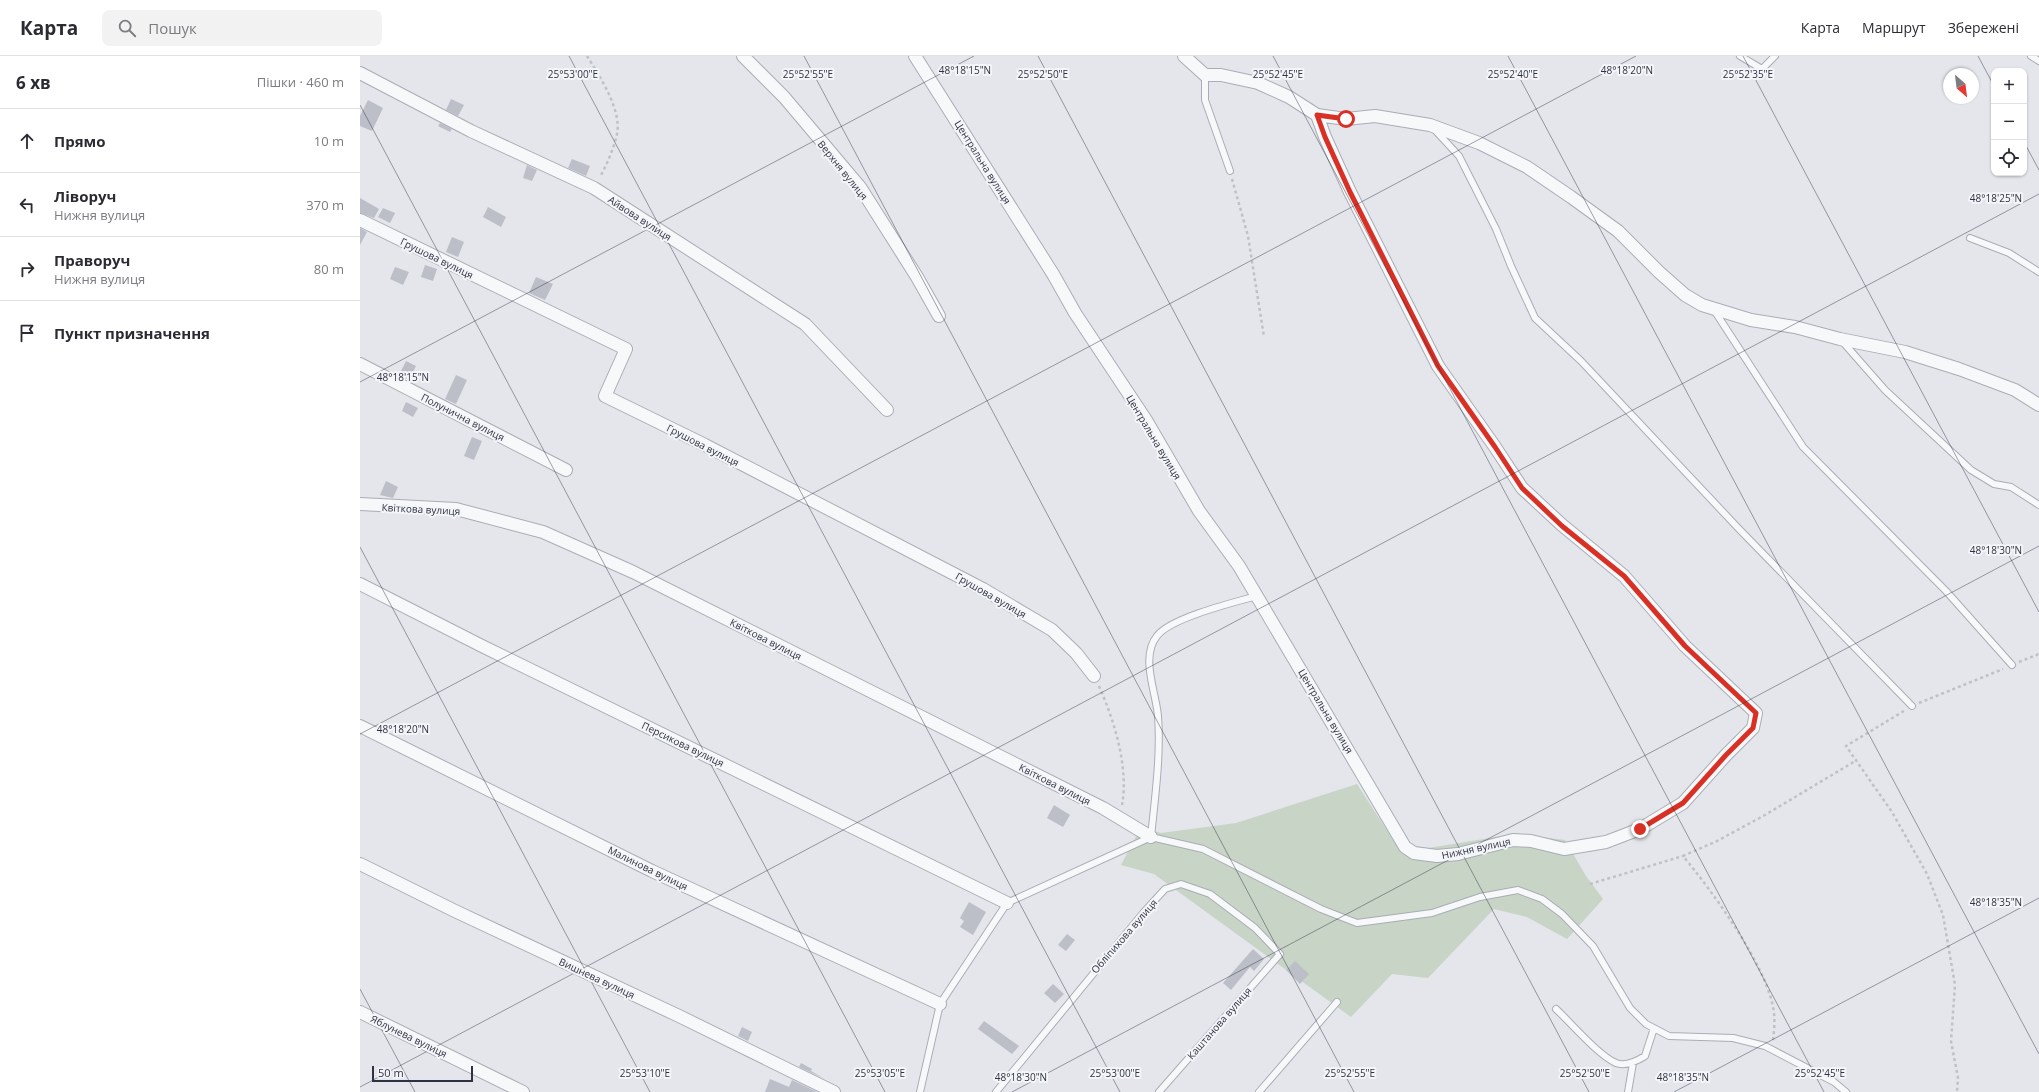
<!DOCTYPE html>
<html lang="uk">
<meta charset="utf-8">
<style>
body{margin:0;font-family:"Open Sans",sans-serif;background:#f2f2f3;color:#2b2b33}
.controls{position:absolute;right:12px;top:12px;display:grid;overflow:hidden;border-radius:8px;box-shadow:0 1px 3px #0004}
.controls button{width:36px;height:36px;display:grid;place-items:center;padding:0;border:0;border-bottom:1px solid #e1e1e2;background:#fff;color:#2b2b33;font:20px sans-serif}
.compass{position:absolute;left:1583px;top:12px;width:36px;height:36px;border-radius:50%;background:#fff;box-shadow:0 1px 3px #0004;rotate:152deg}
.scale{position:absolute;left:12px;bottom:10px;width:101px;box-sizing:border-box;padding-left:4px;border:2px solid #2d3343;border-top:0;font-size:11px;line-height:14px;white-space:nowrap;color:#2d3343;-webkit-text-stroke:3px #f4f5f8;paint-order:stroke}
.stop{position:absolute;width:12px;height:12px;margin:-9px;border:3px solid #d93025;border-radius:50%;background:#fff}
.stop.end{background:#d93025;border-color:#fff;box-shadow:0 1px 4px #0008}
.list{margin:0;padding:0;list-style:none}
h2{display:flex;justify-content:space-between;align-items:center;height:52px;margin:0;padding:0 16px;font-size:17px}
h2 small{font-size:13px;font-weight:400;color:#7c7c81}
.list li{display:grid;grid-template-columns:26px 1fr auto;gap:12px;align-items:center;box-sizing:border-box;height:64px;padding:0 16px;border-top:1px solid #e1e1e2}
.list b{display:block;font-size:15px;white-space:nowrap}
.list p{margin:0;font-size:13px;white-space:nowrap;color:#7c7c81}
.list em{font-size:13px;font-style:normal;color:#7c7c81}
.icon{flex:none;width:22px;height:22px;fill:none;stroke:currentColor;stroke-width:2;stroke-linecap:round;stroke-linejoin:round}
.map{position:relative;flex:none;width:1679px;height:1036px;overflow:hidden}
header{display:flex;align-items:center;gap:24px;box-sizing:border-box;height:56px;padding:0 20px;background:#fff;border-bottom:1px solid #e1e1e2}
header strong{font-size:19px}
nav{display:flex;gap:22px;margin-inline-start:auto;font-size:14px}
.search{width:280px;height:36px;background:#f2f2f3;display:flex;align-items:center;gap:10px;box-sizing:border-box;padding:0 14px;border-radius:8px;color:#7c7c81;font-size:15px}
main{display:flex}
aside{flex:1;background:#fff}
.map>svg:first-child{display:block}
</style>
<header>
<strong>Карта</strong>
<div class="search"><svg class="icon" aria-label="search" viewBox="0 0 24 24"><circle cx="10" cy="10" r="6"/><path d="M15 15l6 6"/></svg>Пошук</div>
<nav><a>Карта</a><a>Маршрут</a><a>Збережені</a></nav>
</header>
<main>
<aside>
<h2>6 хв<small>Пішки · 460 m</small></h2>
<ul class="list">
<li><svg class="icon" aria-label="ahead" viewBox="0 0 24 24"><path d="M12 20V5M6 11l6-6 6 6"/></svg><div><b>Прямо</b></div><em>10 m</em></li>
<li><svg class="icon" aria-label="left" viewBox="0 0 24 24"><path d="M17 20v-9H6M10 6l-5 5 5 5"/></svg><div><b>Ліворуч</b><p>Нижня вулиця</p></div><em>370 m</em></li>
<li><svg class="icon" aria-label="right" viewBox="0 0 24 24"><path d="M7 20v-9h11M14 6l5 5-5 5"/></svg><div><b>Праворуч</b><p>Нижня вулиця</p></div><em>80 m</em></li>
<li><svg class="icon" aria-label="arrive" viewBox="0 0 24 24"><path d="M6 21V4h12l-3 4 3 4H6"/></svg><div><b>Пункт призначення</b></div></li>
</ul>
</aside>
<div class="map">
<svg width="1679" height="1036" viewBox="0 0 1679 1036">
<rect width="100%" height="100%" fill="#e4e6eb"/>
<path fill="#c8d4c6" d="M 997,728 L 1035,787 L 1068,792 L 1155,778 L 1205,784 L 1226,820 L 1243,843 L 1207,883 L 1167,861 L 1134,853 L 1068,922 L 1032,918 L 991,961 L 794,818 L 761,809 L 781,771 L 801,777 L 876,767 Z"/>
<path fill="#bcbfc8" d="M 91,43 L 104,49 L 98,60 L 86,54 Z
M 8,44 L 23,52 L 12,75 L 0,70 L 0,60 Z
M 80,67 L 92,73 L 90,76 L 78,70 Z
M 212,103 L 230,110 L 226,120 L 208,112 Z
M 167,109 L 177,114 L 172,125 L 163,122 Z
M 0,142 L 19,153 L 14,162 L 0,157 Z
M 128,151 L 146,161 L 141,171 L 123,161 Z
M 23,152 L 35,157 L 30,167 L 18,161 Z
M 0,172 L 7,176 L 0,189 Z
M 92,181 L 104,186 L 98,201 L 86,196 Z
M 65,209 L 77,213 L 73,225 L 61,221 Z
M 35,211 L 49,216 L 43,229 L 30,223 Z
M 176,221 L 193,228 L 185,244 L 169,237 Z
M 46,305 L 56,310 L 49,324 L 39,319 Z
M 96,319 L 107,324 L 96,348 L 85,343 Z
M 46,346 L 58,352 L 53,361 L 42,355 Z
M 112,381 L 122,385 L 114,404 L 104,400 Z
M 26,425 L 38,431 L 33,442 L 20,439 Z
M 694,749 L 710,759 L 703,771 L 687,762 Z
M 609,846 L 626,856 L 613,879 L 600,871 L 604,865 L 600,862 Z
M 707,878 L 715,884 L 706,895 L 698,889 Z
M 893,893 L 904,903 L 894,915 L 890,911 L 871,934 L 863,927 Z
M 935,905 L 949,918 L 940,928 L 926,914 Z
M 693,928 L 704,938 L 695,947 L 684,937 Z
M 624,965 L 659,990 L 652,998 L 618,973 Z
M 382,971 L 392,976 L 388,985 L 378,980 Z
M 441,1007 L 452,1013 L 451,1015 L 465,1023 L 439,1011 Z
M 410,1023 L 429,1031 L 432,1024 L 457,1036 L 405,1036 Z"/>
<g fill="none" stroke-linecap="round" stroke-linejoin="round">
<g stroke="#a9adb5" stroke-width="8">
<path id="service" d="M 1380,0 L 1402,13 L 1415,0
M 1671,0 L 1679,5
M 845,19 L 845,44 L 870,115
M 1074,73 L 1099,100 L 1136,173 L 1151,210 L 1175,262 L 1221,305 L 1379,473 L 1552,650
M 1610,182 L 1649,197 L 1679,216
M 1354,254 L 1443,391 L 1586,535 L 1652,609
M 1482,285 L 1525,334 L 1611,414 L 1634,428 L 1651,431 L 1679,449
M 791,781 C 795,741 801,699 798,660 C 796,636 780,601 797,580 C 810,562 875,546 897,540
M 1196,953 C 1211,967 1238,999 1256,1007 C 1266,1011 1277,1005 1285,1000 L 1294,972
M 560,1036 L 580,948 L 647,847 L 791,781 L 843,793 L 961,853 L 997,867 L 1072,857 L 1120,841 L 1158,834 L 1182,843 L 1202,858 L 1233,890 L 1270,952 L 1286,968 L 1309,980 L 1373,982 L 1405,990 L 1474,1026 L 1486,1036
M 636,1036 L 784,856 L 805,833 L 821,828 L 850,838 L 895,872 L 920,898 L 799,1036
M 899,1036 L 977,946
M 1268,1036 L 1273,1007"/>
</g>
<g stroke="#a9adb5" stroke-width="14">
<path id="minor" d="M 383,0 L 424,41 L 500,131 L 557,221 L 579,260
M 555,0 L 693,218 L 715,257 L 786,364 L 839,455 L 879,510 L 1045,791 L 1054,797 L 1077,800 L 1098,798 L 1153,784 L 1171,785 L 1204,793 L 1246,786 L 1280,773 L 1323,747 L 1366,699 L 1393,672 L 1396,657 L 1325,590 L 1264,520 L 1202,469 L 1162,432 L 1135,391 L 1078,310 L 990,136 L 965,81 L 957,59
M 824,0 L 845,19 L 861,19 L 898,27 L 929,41 L 957,59 L 986,63 L 1015,60 L 1070,69 L 1119,87 L 1167,111 L 1211,141 L 1258,175 L 1299,216 L 1325,239 L 1342,249 L 1391,264 L 1435,271 L 1480,283 L 1545,296 L 1599,313 L 1655,334 L 1679,349
M 0,17 L 111,75 L 234,132 L 445,268 L 527,354
M 0,164 L 266,293 L 245,340 L 345,389 L 623,533 L 692,574 L 716,597 L 734,620
M 0,308 L 206,414
M 0,448 L 96,453 L 183,476 L 273,516 L 743,752 L 791,781
M 0,528 L 122,590 L 647,847
M 0,670 L 292,815 L 580,948
M 0,808 L 95,855 L 319,960 L 474,1036
M 0,956 L 163,1036"/>
</g>
<path stroke="#bec1c7" stroke-width="2.5" stroke-dasharray="3 3" stroke-linecap="butt" d="M 227,0 C 239,19 262,54 257,78 C 254,92 247,108 240,121
M 872,123 L 888,180 L 904,281
M 1659,606 L 1679,598
M 739,630 C 754,664 769,711 762,749
M 1559,647 L 1643,613
M 1544,655 L 1486,690 L 1532,756 L 1567,818 L 1583,859 L 1595,929 L 1591,985 L 1598,1022 L 1597,1036
M 1230,828 L 1323,800
M 1413,984 C 1414,975 1415,966 1414,957 C 1409,912 1352,835 1323,800 L 1357,785 L 1405,759 L 1497,704"/>
<use href="#service" stroke="#f7f8fa" stroke-width="6"/>
<use href="#minor" stroke="#f7f8fa" stroke-width="12"/>
</g>
<g fill="none" stroke-linecap="round" stroke-linejoin="round">
<path stroke="#d93025" stroke-width="5" d="M 986,63 L 957,59 L 965,81 L 990,136 L 1078,310 L 1135,391 L 1162,432 L 1202,470 L 1264,520 L 1325,590 L 1396,657 L 1393,672 L 1366,699 L 1323,747 L 1280,773"/>
</g>
<path fill="none" stroke="#2d3343" stroke-width="1" stroke-opacity="0.45" d="M 209,0 L 760,1036M 444,0 L 994,1036M 678,0 L 1229,1036M 913,0 L 1464,1036M 1148,0 L 1679,998M 1383,0 L 1679,556M 1618,0 L 1634,30M 0,49 L 525,1036M 1664,86 L 1679,114M 0,326 L 614,0M 0,491 L 290,1036M 0,678 L 1276,0M 0,933 L 55,1036M 0,1031 L 1679,138M 652,1036 L 1679,490M 1314,1036 L 1679,842"/>
<g text-anchor="middle" stroke-width="4" stroke-linejoin="round" paint-order="stroke">
<g font-size="10" fill="#2d3343" stroke="#f4f5f8">
<text transform="translate(623 106) rotate(58)" y="4">Центральна вулиця</text>
<text transform="translate(483 114) rotate(51)" y="4">Верхня вулиця</text>
<text transform="translate(280 162) rotate(33)" y="4">Айвова вулиця</text>
<text transform="translate(77 202) rotate(26)" y="4">Грушова вулиця</text>
<text transform="translate(103 361) rotate(27)" y="4">Полунична вулиця</text>
<text transform="translate(794 381) rotate(59)" y="4">Центральна вулиця</text>
<text transform="translate(343 389) rotate(27)" y="4">Грушова вулиця</text>
<text transform="translate(61 453) rotate(3)" y="4">Квіткова вулиця</text>
<text transform="translate(631 539) rotate(30)" y="4">Грушова вулиця</text>
<text transform="translate(406 583) rotate(27)" y="4">Квіткова вулиця</text>
<text transform="translate(966 655) rotate(59)" y="4">Центральна вулиця</text>
<text transform="translate(323 688) rotate(26)" y="4">Персикова вулиця</text>
<text transform="translate(695 728) rotate(27)" y="4">Квіткова вулиця</text>
<text transform="translate(1116 792) rotate(-12)" y="4">Нижня вулиця</text>
<text transform="translate(288 812) rotate(26)" y="4">Малинова вулиця</text>
<text transform="translate(764 880) rotate(-49)" y="4">Обліпихова вулиця</text>
<text transform="translate(237 922) rotate(25)" y="4">Вишнева вулиця</text>
<text transform="translate(859 967) rotate(-49)" y="4">Каштанова вулиця</text>
<text transform="translate(49 980) rotate(26)" y="4">Яблунева вулиця</text>
</g>
</g>
<g font-size="10" text-anchor="middle" fill="#2d3343" stroke="#f4f5f8" stroke-width="4" stroke-linejoin="round" paint-order="stroke">
<text x="605" y="18">48°18'15"N</text>
<text x="1267" y="18">48°18'20"N</text>
<text x="213" y="22">25°53'00"E</text>
<text x="448" y="22">25°52'55"E</text>
<text x="683" y="22">25°52'50"E</text>
<text x="918" y="22">25°52'45"E</text>
<text x="1153" y="22">25°52'40"E</text>
<text x="1388" y="22">25°52'35"E</text>
<text x="1636" y="146">48°18'25"N</text>
<text x="43" y="325">48°18'15"N</text>
<text x="1636" y="498">48°18'30"N</text>
<text x="43" y="677">48°18'20"N</text>
<text x="1636" y="850">48°18'35"N</text>
<text x="285" y="1021">25°53'10"E</text>
<text x="520" y="1021">25°53'05"E</text>
<text x="755" y="1021">25°53'00"E</text>
<text x="990" y="1021">25°52'55"E</text>
<text x="1225" y="1021">25°52'50"E</text>
<text x="1460" y="1021">25°52'45"E</text>
<text x="661" y="1025">48°18'30"N</text>
<text x="1323" y="1025">48°18'35"N</text>
</g>
</svg>
<div class="controls">
<button>+</button>
<button>−</button>
<button><svg class="icon" aria-label="locate" viewBox="0 0 24 24"><circle cx="12" cy="12" r="6"/><path d="M12 2v4M12 18v4M2 12h4M18 12h4"/></svg></button>
</div>
<svg class="compass" viewBox="-18 -18 36 36"><path d="M0-13l5 13h-10z" fill="#e53935"/><path d="M0 13l5-13h-10z" fill="#7c7c81"/></svg>
<div class="scale">50 m</div>
<div class="stop" style="left:986px;top:63px"></div>
<div class="stop end" style="left:1280px;top:773px"></div>
</div>
</main>
